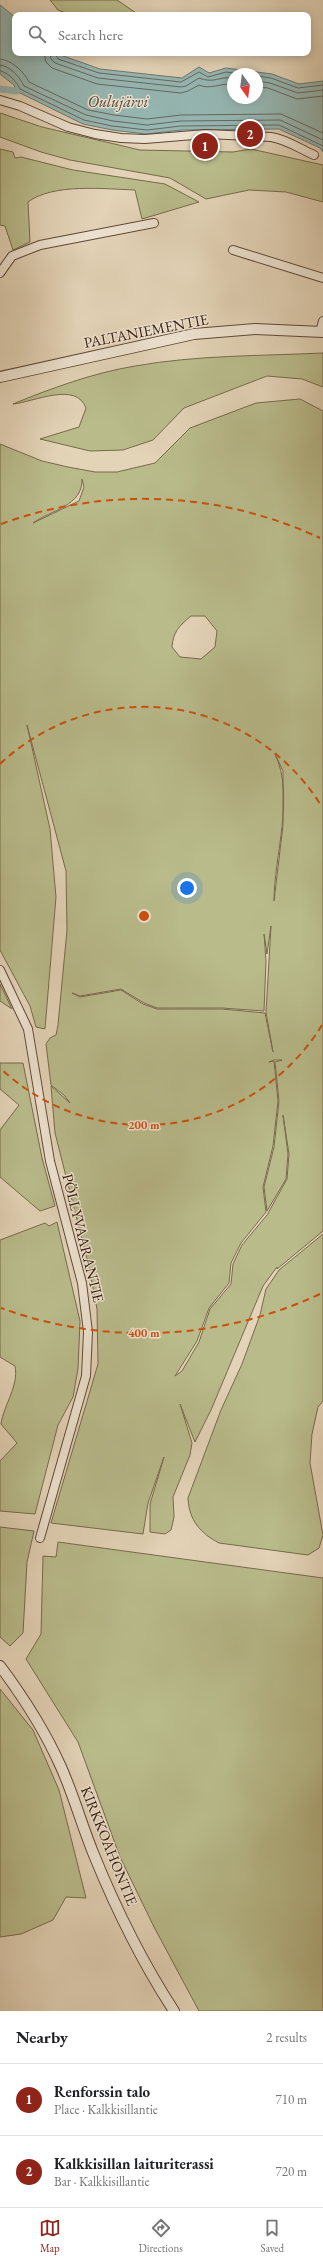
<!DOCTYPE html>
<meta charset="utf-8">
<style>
body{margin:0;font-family:"EB Garamond",serif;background:#f6f6f6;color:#202124}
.compass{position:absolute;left:227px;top:68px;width:36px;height:36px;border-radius:50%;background:#fff;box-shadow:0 2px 10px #0003;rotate:166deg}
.you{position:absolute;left:187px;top:888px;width:14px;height:14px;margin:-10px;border:3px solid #fff;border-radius:50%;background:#1a73e8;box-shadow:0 0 0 6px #1a73e833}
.badge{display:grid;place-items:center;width:26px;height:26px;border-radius:50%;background:#8f2418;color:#fff;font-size:13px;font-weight:700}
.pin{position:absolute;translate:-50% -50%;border:2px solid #fff;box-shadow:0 1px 4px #0006}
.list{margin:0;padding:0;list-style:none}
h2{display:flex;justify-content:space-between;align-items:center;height:52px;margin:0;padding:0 16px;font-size:17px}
h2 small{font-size:13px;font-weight:400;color:#757577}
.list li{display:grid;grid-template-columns:26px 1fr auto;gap:12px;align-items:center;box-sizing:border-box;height:72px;padding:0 16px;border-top:1px solid #e0e0e0}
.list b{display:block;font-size:15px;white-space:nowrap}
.list p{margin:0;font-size:13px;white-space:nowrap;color:#757577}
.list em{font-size:13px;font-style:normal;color:#757577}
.icon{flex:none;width:22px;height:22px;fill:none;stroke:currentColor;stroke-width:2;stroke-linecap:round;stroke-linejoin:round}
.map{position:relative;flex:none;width:323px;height:2011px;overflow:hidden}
.search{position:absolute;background:#fff;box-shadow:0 2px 10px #0003;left:12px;right:12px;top:12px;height:44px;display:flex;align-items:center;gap:10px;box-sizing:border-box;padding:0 14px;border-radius:8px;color:#757577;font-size:15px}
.sheet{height:196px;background:#fff}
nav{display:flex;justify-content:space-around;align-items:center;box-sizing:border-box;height:56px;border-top:1px solid #e0e0e0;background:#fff;font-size:11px;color:#757577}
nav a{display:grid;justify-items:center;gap:2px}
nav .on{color:#8f2418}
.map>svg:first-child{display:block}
</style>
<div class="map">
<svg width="323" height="2011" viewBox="0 0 323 2011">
<rect width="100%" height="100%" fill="#e3d3b7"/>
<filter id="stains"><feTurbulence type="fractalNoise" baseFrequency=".005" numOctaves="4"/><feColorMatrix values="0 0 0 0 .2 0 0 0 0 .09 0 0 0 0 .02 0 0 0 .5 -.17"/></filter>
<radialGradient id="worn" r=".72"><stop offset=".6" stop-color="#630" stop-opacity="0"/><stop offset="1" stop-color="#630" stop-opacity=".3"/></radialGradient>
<path fill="#b9bb8b" stroke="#776a4c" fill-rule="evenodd" d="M 50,0 L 117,0 L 139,15 L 71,15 L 58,10 Z
M 0,113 L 42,127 L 140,150 L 233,152 L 251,149 L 323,165 L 323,202 L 286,192 L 249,190 L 206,199 L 170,178 L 70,160 L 41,152 L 0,137 Z
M 0,149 L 13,152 L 15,158 L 21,157 L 73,170 L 165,184 L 199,202 L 142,219 L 135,190 C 105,189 53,183 28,202 L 30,242 L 13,250 L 5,226 L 0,225 Z
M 323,353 L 323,387 L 302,379 L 267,376 L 184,408 L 153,440 L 123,450 L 90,451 L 40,439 L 79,427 L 86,408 C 76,381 34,402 13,404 C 52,388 93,373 135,366 C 197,355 260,356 323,353 Z
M 300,399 L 323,411 L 323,1231 L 277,1269 L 277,1267 L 263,1286 L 211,1410 L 195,1442 L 180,1404 L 192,1443 L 190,1455 L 173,1497 L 174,1517 L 171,1530 L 165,1534 L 150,1532 L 150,1504 L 164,1457 L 148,1503 L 143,1534 L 51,1523 L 98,1364 L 97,1309 L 89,1267 L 55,1133 L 51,1086 L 70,1103 L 64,1095 L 51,1085 L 46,1044 L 50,1038 L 56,1035 L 58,1025 L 67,930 L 66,871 L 27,725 L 50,829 L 56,897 L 45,1029 L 36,1027 L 30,1006 L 0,950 L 0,444 L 42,461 L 68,467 L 95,472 L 117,472 L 155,463 L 190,428 L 256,403 ZM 82,479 L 84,487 L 79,501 L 33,523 C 51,510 83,506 82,479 ZM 191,616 L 205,616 L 217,631 L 215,647 L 201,659 L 180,657 L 172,647 C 173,632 179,626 191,616 ZM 275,754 L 283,771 L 283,825 L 274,901 C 274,857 295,795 275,754 ZM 271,926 L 266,1012 L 273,1052 L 265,1013 L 222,1009 L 157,1009 L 143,1004 L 121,990 L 80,997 L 72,993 L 80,996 L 121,989 L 144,1003 L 157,1008 L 222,1008 L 264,1011 L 266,961 L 264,934 L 267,954 ZM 274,1060 L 282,1060 L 275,1062 L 279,1101 L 274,1147 L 264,1187 L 267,1211 L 286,1179 L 288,1154 L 283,1115 L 289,1154 L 287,1179 L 267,1215 L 242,1245 L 233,1264 L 231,1284 L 210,1309 L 199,1342 L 182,1371 L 175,1376 L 197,1341 L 209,1308 L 229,1283 L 231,1263 L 241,1243 L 266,1212 L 263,1187 L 273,1146 L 278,1101 L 274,1061 L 269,1062 Z
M 0,984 L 12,1009 L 0,1001 Z
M 0,1063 L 23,1063 L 42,1158 L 55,1206 L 40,1211 L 0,1177 L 0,1130 L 19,1105 L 0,1089 Z
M 57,1222 L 80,1321 L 78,1369 L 73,1397 L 58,1425 L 35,1514 L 0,1511 L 0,1461 L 17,1443 L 1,1424 C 4,1404 19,1386 15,1366 L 0,1357 L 0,1240 L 45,1223 L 49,1226 Z
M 323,1234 L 323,1401 L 318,1407 L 312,1434 L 310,1463 L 323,1535 L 319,1548 L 308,1555 L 219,1543 C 200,1533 189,1520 188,1498 L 221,1410 L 242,1364 L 260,1315 L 266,1289 L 279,1270 Z
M 0,1527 L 34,1531 L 27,1562 L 23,1633 L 10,1646 L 0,1637 Z
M 58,1542 L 323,1578 L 323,2011 L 199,2011 L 154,1927 L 120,1857 L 78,1742 L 26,1659 L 41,1634 L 43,1556 L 56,1557 Z
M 0,1689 L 33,1730 L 59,1790 L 86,1898 L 66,1897 L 53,1920 L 21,1934 L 0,1937 Z"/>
<path fill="#96b7b3" stroke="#6f7871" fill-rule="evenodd" d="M 0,5 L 15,17 L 15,53 L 55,53 L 100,69 L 182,78 L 199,67 L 209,73 L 226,68 L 272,74 L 299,84 L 323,81 L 323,152 L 320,148 L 279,129 L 182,130 L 146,134 L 112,130 L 83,124 L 16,91 L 14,85 L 0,74 ZM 233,74 L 257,74 L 257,98 L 233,98 Z"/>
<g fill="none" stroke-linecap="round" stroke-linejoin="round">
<path stroke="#666860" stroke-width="1" d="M 44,53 L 46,62 L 52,68 L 97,84 L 181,93 L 188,91 L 199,85 C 211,90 220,83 233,84
M 50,53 L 51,59 L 55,63 L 98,78 L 181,87 L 186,86 L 199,78 C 215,84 218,76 233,78
M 55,53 L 58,59 L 99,73 L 181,82 L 199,72 L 208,77 L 226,72 L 241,74
M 0,59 C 12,60 24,72 29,82 L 88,110 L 114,115 L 147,119 L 181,115 L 281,114 L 323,133
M 0,65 C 10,66 20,77 24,86 L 86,115 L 113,121 L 147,125 L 181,121 L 280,120 L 323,140
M 0,71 C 8,72 17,82 20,89 L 84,120 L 112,126 L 147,130 L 181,126 L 279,125 L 323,146
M 257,76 L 271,78 L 298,88 L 323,85
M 257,81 L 270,83 L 298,93 L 323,90
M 257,87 L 268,88 L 297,99 L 323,96"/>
<path stroke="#96b7b3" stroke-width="7" d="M 0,89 L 16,91"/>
<g stroke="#604838" stroke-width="10">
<path id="minor" d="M 0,100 L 20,106 L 68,127 L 95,134 L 121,138 L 145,139 L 206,134 L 271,137 C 286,139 300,149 314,155
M 233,250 L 323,278
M 0,273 L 12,256 L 40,245 L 154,223
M 320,332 L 323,321
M 0,970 L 28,1029 L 50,1161 L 82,1283 L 88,1332 L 86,1376 L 40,1538"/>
</g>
<g stroke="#604838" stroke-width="12">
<path id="tertiary" d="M 0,377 L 194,334 L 255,329 L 323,332
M 0,1666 C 24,1698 45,1731 61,1767 C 74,1796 82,1826 94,1855 C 116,1909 142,1962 174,2011"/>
</g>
<use href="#minor" stroke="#ede2d0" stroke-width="8"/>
<use href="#tertiary" stroke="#ede2d0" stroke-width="10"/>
</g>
<g fill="none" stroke="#cd500c" stroke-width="2" stroke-dasharray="7 5">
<path d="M322 1025A209 209 0 0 1 0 1068M0 764A209 209 0 0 1 322 807"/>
<path d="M320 1294A417 417 0 0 1 1 1308M1 524A417 417 0 0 1 320 538"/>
</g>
<g text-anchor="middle" stroke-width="3" stroke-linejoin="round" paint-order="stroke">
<g font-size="15" fill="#351a0e" stroke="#ede2d0">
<text transform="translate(146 331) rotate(-11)" y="5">PALTANIEMENTIE</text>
<text transform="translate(83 1238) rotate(76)" y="5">PÖLLYVAARANTIE</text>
<text transform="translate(109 1846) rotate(68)" y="5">KIRKKOAHONTIE</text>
</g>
<g font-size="16" font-style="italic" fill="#524940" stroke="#ede2d0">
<text x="118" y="107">Oulujärvi</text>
</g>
</g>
<circle cx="144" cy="916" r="6" fill="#cd500c" stroke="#ede2d0" stroke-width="2"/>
<g font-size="12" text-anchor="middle" font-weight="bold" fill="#cd500c" stroke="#ede2d0" stroke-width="3" stroke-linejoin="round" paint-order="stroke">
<text x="144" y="1129">200 m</text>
<text x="144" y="1337">400 m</text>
</g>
<rect width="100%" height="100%" filter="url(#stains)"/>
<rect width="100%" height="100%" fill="url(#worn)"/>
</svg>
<svg class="compass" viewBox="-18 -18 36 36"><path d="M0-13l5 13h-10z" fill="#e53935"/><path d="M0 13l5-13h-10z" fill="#757577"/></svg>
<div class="you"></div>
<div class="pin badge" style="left:205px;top:146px">1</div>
<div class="pin badge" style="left:250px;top:134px">2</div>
<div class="search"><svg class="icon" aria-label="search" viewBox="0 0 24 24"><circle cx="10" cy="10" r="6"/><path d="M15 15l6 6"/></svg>Search here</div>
</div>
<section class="sheet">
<h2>Nearby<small>2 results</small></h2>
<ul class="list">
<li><span class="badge">1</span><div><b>Renforssin talo</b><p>Place · Kalkkisillantie</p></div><em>710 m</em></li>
<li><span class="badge">2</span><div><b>Kalkkisillan laituriterassi</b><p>Bar · Kalkkisillantie</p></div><em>720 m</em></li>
</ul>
</section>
<nav>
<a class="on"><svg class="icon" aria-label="map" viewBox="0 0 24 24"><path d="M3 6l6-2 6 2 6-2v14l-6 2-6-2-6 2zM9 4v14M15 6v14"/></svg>Map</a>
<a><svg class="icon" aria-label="directions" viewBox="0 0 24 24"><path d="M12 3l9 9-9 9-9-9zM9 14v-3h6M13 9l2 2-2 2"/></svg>Directions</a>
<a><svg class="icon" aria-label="saved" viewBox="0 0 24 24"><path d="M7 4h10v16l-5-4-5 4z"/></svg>Saved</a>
</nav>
